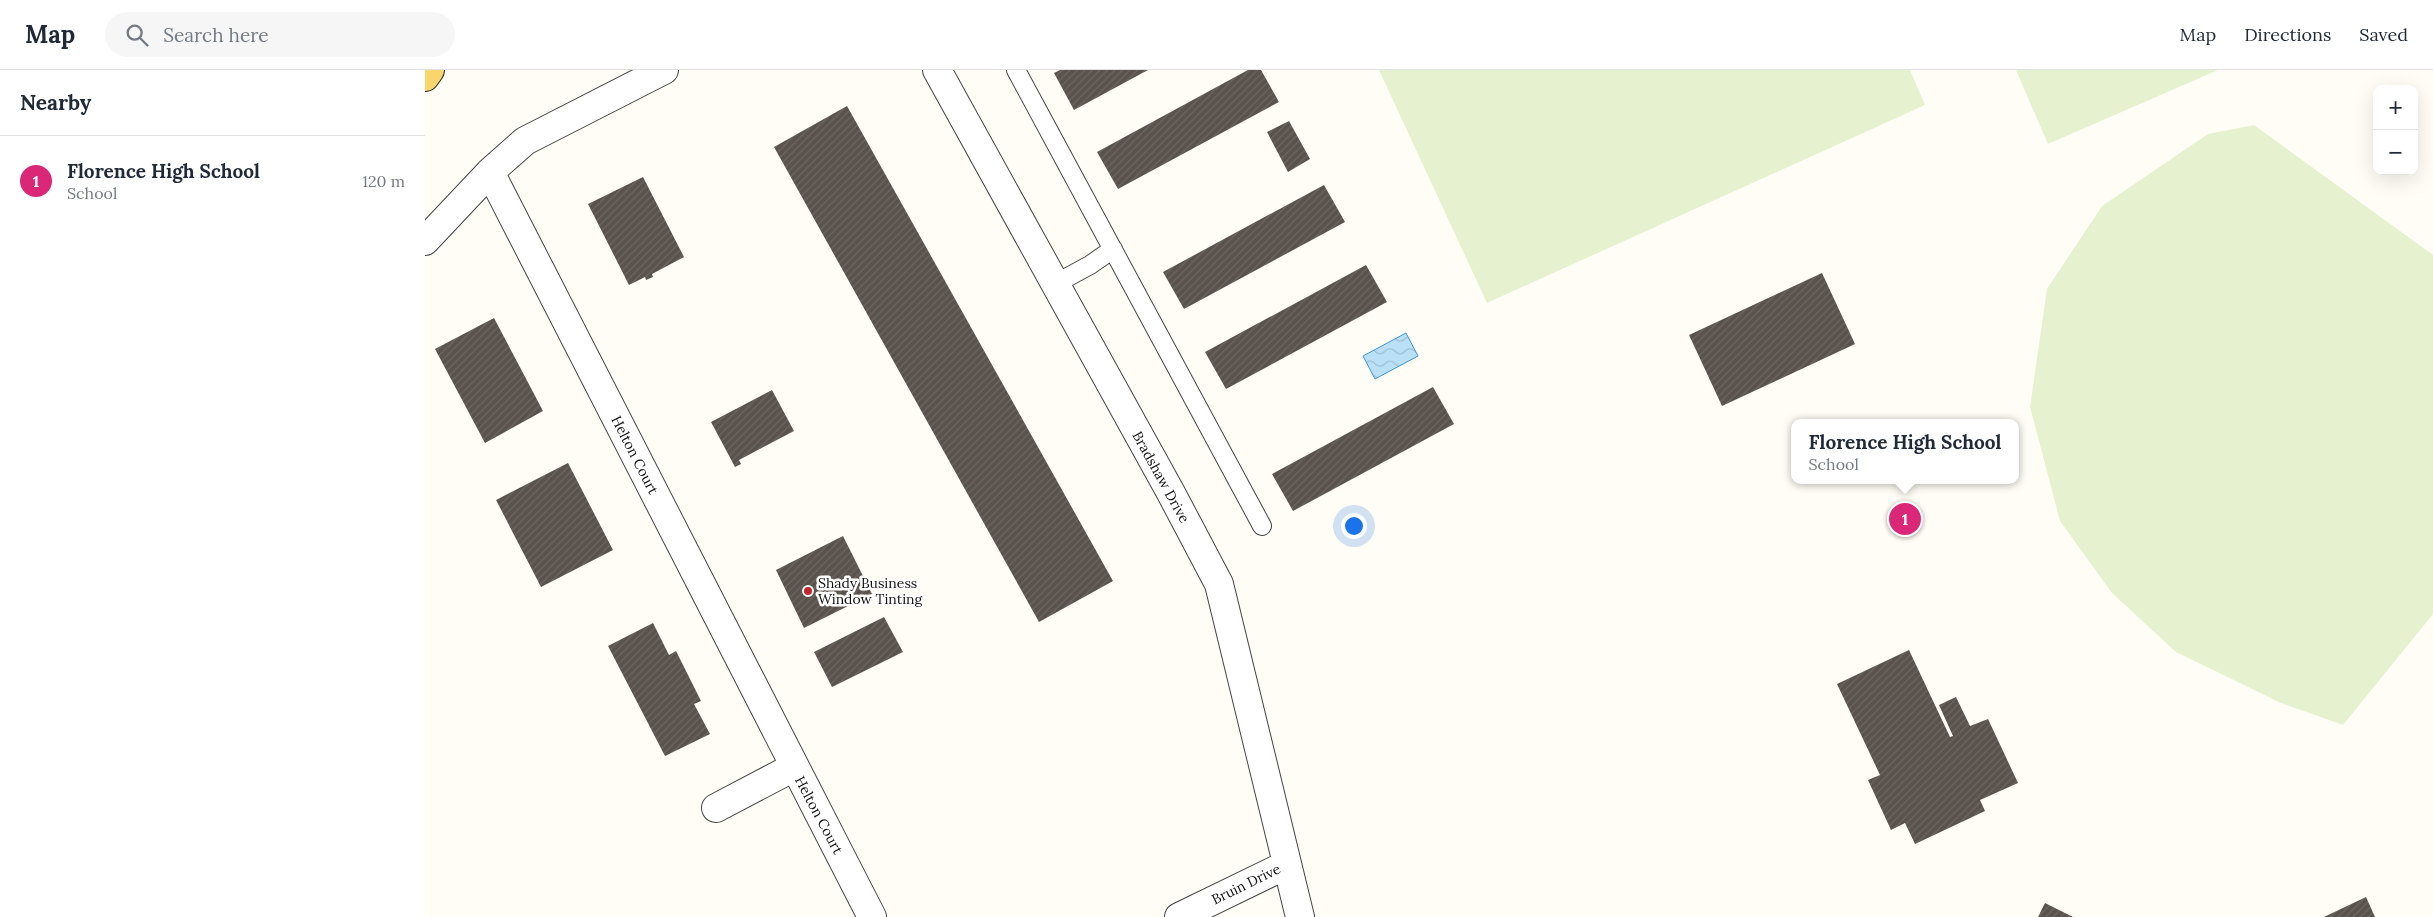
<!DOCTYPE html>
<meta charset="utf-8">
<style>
body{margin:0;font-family:Lora,serif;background:#f6f6f7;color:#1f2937}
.controls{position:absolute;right:15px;top:15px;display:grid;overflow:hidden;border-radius:10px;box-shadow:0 5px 20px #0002}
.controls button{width:45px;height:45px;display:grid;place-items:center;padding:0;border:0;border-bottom:1px solid #e0e1e3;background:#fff;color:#1f2937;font:25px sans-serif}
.you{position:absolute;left:928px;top:455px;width:18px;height:18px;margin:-12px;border:4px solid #fff;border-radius:50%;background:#1a73e8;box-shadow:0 0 0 8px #1a73e833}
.badge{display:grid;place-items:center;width:32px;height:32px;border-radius:50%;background:#db2777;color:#fff;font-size:16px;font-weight:700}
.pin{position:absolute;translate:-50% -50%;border:2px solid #fff;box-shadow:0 1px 5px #0006}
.popup{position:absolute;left:1366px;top:349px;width:228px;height:65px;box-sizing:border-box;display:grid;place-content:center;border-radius:10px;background:#fff;filter:drop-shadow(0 1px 4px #0005);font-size:16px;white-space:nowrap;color:#747a83}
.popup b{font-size:19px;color:#1f2937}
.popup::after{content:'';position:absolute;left:50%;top:100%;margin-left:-10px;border:10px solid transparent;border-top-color:#fff}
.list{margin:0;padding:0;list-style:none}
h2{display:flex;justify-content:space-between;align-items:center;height:65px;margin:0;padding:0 20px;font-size:21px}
h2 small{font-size:16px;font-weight:400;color:#747a83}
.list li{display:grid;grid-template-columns:32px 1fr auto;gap:15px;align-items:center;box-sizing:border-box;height:90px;padding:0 20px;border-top:1px solid #e0e1e3}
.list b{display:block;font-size:19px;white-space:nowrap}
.list p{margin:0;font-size:16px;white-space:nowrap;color:#747a83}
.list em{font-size:16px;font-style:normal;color:#747a83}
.icon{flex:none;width:28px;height:28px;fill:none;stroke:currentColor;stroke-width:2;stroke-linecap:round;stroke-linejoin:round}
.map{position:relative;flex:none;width:2008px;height:847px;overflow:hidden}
header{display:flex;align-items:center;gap:30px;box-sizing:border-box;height:70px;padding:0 25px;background:#fff;border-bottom:1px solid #e0e1e3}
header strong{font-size:24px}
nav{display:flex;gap:28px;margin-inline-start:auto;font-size:18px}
.search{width:350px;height:45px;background:#f6f6f7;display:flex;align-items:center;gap:12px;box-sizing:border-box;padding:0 18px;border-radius:28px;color:#747a83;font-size:19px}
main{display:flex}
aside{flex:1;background:#fff}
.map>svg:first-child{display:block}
</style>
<header>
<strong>Map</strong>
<div class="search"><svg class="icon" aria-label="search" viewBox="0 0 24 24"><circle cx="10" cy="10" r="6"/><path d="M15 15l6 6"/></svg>Search here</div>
<nav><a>Map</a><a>Directions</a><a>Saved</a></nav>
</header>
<main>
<aside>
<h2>Nearby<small></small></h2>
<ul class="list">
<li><span class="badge">1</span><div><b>Florence High School</b><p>School</p></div><em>120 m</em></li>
</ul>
</aside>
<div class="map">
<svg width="2008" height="847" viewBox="0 0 2008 847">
<defs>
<pattern id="water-waves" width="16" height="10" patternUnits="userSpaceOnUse" patternTransform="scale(1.25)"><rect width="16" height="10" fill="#b9e0f7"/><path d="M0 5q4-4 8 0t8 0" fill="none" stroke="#9ebfd3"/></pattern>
<pattern id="building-hatch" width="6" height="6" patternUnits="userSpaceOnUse" patternTransform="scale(1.25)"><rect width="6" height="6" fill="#5a524d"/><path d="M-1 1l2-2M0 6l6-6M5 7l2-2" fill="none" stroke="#6d6662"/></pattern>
</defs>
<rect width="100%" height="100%" fill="#fffdf5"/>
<path fill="#e6f2cf" d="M 954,0 L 1485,0 L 1500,35 L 1062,233 Z
M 1591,0 L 1793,0 L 1623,74 Z
M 1829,55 L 2008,185 L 2008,544 L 1918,655 L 1856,633 L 1751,582 L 1687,523 L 1635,451 L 1605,337 L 1622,219 L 1677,136 L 1783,64 Z"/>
<path fill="url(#water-waves)" stroke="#3f96cf" d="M 981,263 L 993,286 L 950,309 L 938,286 Z"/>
<path fill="url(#building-hatch)" d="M 635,0 L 723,0 L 649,40 L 629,3 Z
M 823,0 L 836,0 L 854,32 L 693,119 L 672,82 Z
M 422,36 L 688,511 L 614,552 L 349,77 Z
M 864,51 L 885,89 L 863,102 L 842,62 Z
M 218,107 L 259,187 L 227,204 L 228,207 L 221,210 L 220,207 L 204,215 L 163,134 Z
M 899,115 L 920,152 L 759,239 L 738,202 Z
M 941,195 L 962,232 L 801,319 L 780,282 Z
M 1397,203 L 1430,274 L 1297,336 L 1264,265 Z
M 69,248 L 118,341 L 60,373 L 10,279 Z
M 1008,317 L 1029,354 L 868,441 L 847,404 Z
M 347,320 L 369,361 L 314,390 L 316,394 L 310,397 L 286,352 Z
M 143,393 L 188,480 L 116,517 L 71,430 Z
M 418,466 L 447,524 L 379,558 L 351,500 Z
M 459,547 L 478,582 L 407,617 L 389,582 Z
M 228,553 L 244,585 L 251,581 L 276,631 L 269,634 L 285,664 L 240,686 L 183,576 Z
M 1484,580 L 1525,667 L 1528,666 L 1514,635 L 1531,627 L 1545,656 L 1563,649 L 1593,713 L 1555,730 L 1560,741 L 1490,774 L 1480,753 L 1466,760 L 1443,710 L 1455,705 L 1412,614 Z
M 1941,827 L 1950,847 L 1899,847 Z
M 1620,833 L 1648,847 L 1613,847 Z"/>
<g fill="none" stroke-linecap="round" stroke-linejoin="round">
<g stroke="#444" stroke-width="20">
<path id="service" d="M 591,0 L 837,456
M 630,214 L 665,195 L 688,179"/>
</g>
<g stroke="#444" stroke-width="30">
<path id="minor" d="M 65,102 L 447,847
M 0,171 L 65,102 L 100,71 L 239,0
M 291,738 L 369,697
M 754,847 L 861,795"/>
</g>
<g stroke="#444" stroke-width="30">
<path id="tertiary" d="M 512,0 L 746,423 L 794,514 L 875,847"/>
</g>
<g stroke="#222" stroke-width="30">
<path id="primary" d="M 0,7 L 5,0"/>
</g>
<use href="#service" stroke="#fff" stroke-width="18"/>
<use href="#minor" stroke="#fff" stroke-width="28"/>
<use href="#tertiary" stroke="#fff" stroke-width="28"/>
<use href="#primary" stroke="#f9d66b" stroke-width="28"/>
</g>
<circle fill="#c4262e" stroke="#fff" stroke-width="2" cx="383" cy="521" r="5"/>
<g text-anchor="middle" stroke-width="5" stroke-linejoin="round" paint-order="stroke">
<g font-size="14" fill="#111" stroke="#fff">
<text transform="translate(210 385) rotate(63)" y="5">Helton Court</text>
<text transform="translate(736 407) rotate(61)" y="5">Bradshaw Drive</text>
<text transform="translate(394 745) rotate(62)" y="5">Helton Court</text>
<text transform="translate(821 814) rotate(-26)" y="5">Bruin Drive</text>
</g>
<g font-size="14" fill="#111" stroke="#fff" text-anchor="start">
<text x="393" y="518">Shady Business<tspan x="393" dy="16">Window Tinting</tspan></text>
</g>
</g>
</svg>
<div class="controls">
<button>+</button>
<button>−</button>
</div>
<div class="you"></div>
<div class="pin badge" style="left:1480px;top:449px">1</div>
<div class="popup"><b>Florence High School</b>School</div>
</div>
</main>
